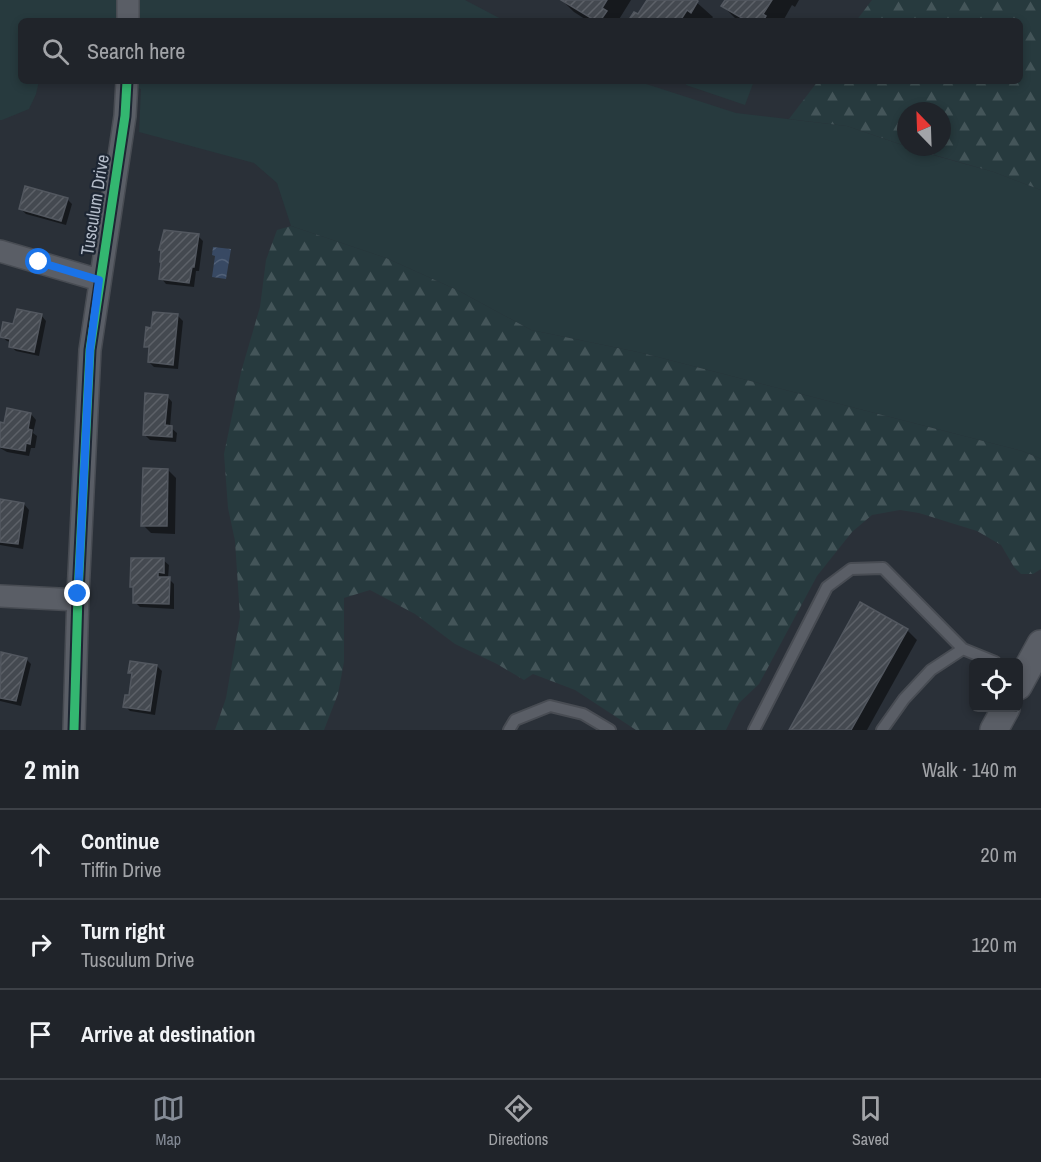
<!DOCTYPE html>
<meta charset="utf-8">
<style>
body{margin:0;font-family:"Archivo Narrow",sans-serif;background:#2d3036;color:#f1f3f6}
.controls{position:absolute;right:18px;bottom:18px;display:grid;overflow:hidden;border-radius:9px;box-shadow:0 3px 9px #0003}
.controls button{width:54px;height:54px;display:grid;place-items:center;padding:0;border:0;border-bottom:2px solid #3d4147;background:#20242a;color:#f1f3f6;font:30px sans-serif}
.compass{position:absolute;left:897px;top:102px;width:54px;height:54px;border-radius:50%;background:#20242a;box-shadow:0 3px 9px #0003;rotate:337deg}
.stop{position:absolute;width:18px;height:18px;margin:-14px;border:4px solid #1a73e8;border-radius:50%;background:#fff}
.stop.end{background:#1a73e8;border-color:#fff;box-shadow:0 2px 6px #0008}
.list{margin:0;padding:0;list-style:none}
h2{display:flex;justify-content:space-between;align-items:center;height:78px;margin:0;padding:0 24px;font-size:26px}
h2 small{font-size:20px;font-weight:400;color:#a2a4a8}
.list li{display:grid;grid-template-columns:39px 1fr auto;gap:18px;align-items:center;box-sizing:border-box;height:90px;padding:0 24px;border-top:2px solid #3d4147}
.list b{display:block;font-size:22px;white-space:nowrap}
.list p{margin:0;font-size:20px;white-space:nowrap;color:#a2a4a8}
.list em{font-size:20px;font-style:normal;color:#a2a4a8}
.icon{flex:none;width:33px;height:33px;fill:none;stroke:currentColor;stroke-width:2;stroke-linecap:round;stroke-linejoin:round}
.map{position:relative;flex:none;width:1041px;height:730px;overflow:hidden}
.search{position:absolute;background:#20242a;box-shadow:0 3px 9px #0003;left:18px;right:18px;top:18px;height:66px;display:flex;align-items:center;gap:15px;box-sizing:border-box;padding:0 21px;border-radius:9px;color:#a2a4a8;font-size:22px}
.sheet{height:348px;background:#20242a}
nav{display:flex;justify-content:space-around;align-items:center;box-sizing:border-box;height:84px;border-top:2px solid #3d4147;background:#20242a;font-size:16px;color:#a2a4a8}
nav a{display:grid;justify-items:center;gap:3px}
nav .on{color:#848b96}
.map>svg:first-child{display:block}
</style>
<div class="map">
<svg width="1041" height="730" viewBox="0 0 1041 730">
<defs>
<pattern id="forest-firs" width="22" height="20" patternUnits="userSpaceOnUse" patternTransform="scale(1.5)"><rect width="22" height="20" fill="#273a3e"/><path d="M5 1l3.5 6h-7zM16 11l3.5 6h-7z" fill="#445559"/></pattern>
<pattern id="water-waves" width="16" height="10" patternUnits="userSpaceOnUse" patternTransform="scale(1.5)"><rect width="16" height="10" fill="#384963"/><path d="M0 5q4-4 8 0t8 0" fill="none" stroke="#526178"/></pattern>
<pattern id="building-hatch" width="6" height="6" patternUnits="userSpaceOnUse" patternTransform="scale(1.5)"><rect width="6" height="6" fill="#444950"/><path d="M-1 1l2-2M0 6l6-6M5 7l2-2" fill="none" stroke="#5d6168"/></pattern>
</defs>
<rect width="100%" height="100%" fill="#2a3038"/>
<path fill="#273a3e" d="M 0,0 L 465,0 L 505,21 L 21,21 L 21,81 L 39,81 L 36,94 L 29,109 L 2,120 L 0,120 Z
M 114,81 L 637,81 L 736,113 L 847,126 L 926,153 L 994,172 L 1041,190 L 1041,459 L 1022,451 L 642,353 L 531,330 L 457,290 L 386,258 L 291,226 L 277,183 L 254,163 L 139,132 L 141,89 Z
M 687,81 L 754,81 L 745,105 L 686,85 Z"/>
<path fill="url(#forest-firs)" d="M 872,0 L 1041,0 L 1041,190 L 994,172 L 907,147 L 942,147 L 942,111 L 906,111 L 906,146 L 847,126 L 789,119 L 818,81 L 1020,81 L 1020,21 L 856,21 Z
M 291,226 L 386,258 L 457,290 L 531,330 L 642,353 L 1022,451 L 1041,459 L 1041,569 L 1033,574 L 1021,574 L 1014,567 L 1001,545 L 977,531 L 919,513 L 900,510 L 872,515 L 852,532 L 817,576 L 759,684 L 739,703 L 726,730 L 636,730 L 575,690 L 533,674 L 524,680 L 497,664 L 455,644 L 415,614 L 370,590 L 344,598 L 344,662 L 338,694 L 324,730 L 215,730 L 226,698 L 240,617 L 235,541 L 228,508 L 224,454 L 241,372 L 260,307 L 266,260 L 277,230 Z"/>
<path fill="url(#water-waves)" d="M 213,247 L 231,249 L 226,279 L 212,277 L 215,256 L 212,255 Z"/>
<path fill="#0007" d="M 562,0 L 631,0 L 618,21 L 588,21 L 574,12 Z
M 648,0 L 694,0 L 713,17 L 710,21 L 630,21 L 638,16 Z
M 726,0 L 799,0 L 795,7 L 792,5 L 783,21 L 738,21 L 723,6 Z
M 67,199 L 72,204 L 66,225 L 26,214 L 21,209 Z
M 198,236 L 203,241 L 199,271 L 196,271 L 194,287 L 166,284 L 161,278 Z
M 41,315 L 46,321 L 39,356 L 16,351 L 10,346 L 11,342 L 7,341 L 1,336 L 14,326 Z
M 178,316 L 183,321 L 178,369 L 154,367 L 149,362 L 150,351 L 146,346 L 153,329 Z
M 167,396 L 172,402 L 170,427 L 177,433 L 176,442 L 150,440 L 145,435 Z
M 31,414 L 36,420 L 33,433 L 37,436 L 35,448 L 31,448 L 29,456 L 7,452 L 0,448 L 0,423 L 5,424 Z
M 168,470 L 176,478 L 175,534 L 151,533 L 143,525 Z
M 0,501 L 24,504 L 29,510 L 23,549 L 0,545 Z
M 163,560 L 169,565 L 168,578 L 174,584 L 174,609 L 140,607 L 135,602 L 135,590 L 132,587 Z
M 907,630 L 917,640 L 867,730 L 791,730 Z
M 3,654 L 26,659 L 31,664 L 21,706 L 0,701 L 0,665 Z
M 157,666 L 162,671 L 155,715 L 130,711 L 125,706 L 130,697 L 133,676 L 130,672 Z"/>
<path fill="url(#building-hatch)" stroke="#52575f" stroke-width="1.5" d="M 561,0 L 607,0 L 602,8 L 607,11 L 600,21 L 596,21 Z
M 647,0 L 697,0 L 698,1 L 691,13 L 687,10 L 680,21 L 628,21 L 634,12 L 638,14 Z
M 725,0 L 772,0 L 763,14 L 766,16 L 763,21 L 747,21 L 721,6 Z
M 25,186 L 68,198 L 61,221 L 19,209 Z
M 164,230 L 199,234 L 194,267 L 192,267 L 189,283 L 159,279 L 161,263 L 160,262 L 161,250 L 159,250 Z
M 17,309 L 42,314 L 34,352 L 9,347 L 10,339 L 0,337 L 3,322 L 13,324 Z
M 153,312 L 178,314 L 173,365 L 148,362 L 149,347 L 144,347 L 146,327 L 151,328 Z
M 145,393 L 168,395 L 165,425 L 172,426 L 172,437 L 143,435 Z
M 7,408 L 31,413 L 28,429 L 32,430 L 30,444 L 26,443 L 25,451 L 0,447 L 0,422 L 4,423 Z
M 143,468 L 168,469 L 167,526 L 141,526 Z
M 0,499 L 24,503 L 18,544 L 0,542 Z
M 131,558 L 164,558 L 164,573 L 158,572 L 158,577 L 170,577 L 169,604 L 133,603 L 133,587 L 130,587 Z
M 860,602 L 908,629 L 851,730 L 789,730 Z
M 1,652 L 27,658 L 16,701 L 0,698 Z
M 130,661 L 157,665 L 150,711 L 123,707 L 125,695 L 129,695 L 132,673 L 128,673 Z"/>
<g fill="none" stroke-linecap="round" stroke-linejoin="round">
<g stroke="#484c53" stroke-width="14">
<path id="service" d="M 509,730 L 515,720 L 550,706 L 583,714 L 610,730
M 754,730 L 827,587 L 851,569 L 883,568 L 963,649 L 995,662
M 882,730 L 904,699 L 931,670 L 963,649"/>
</g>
<g stroke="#484c53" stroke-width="24">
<path id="minor" d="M 128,0 L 128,21
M 0,251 L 99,280
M 0,596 L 78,600
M 74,730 L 78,594 L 90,350 L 125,116 L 127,81"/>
</g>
<g stroke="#484c53" stroke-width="30">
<path id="tertiary" d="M 1018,686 L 1041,644
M 994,730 L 1006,708"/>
</g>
<use href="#service" stroke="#5a5e66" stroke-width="10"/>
<use href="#minor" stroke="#5a5e66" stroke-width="21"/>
<use href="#tertiary" stroke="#5a5e66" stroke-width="27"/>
<g stroke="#1d2633" stroke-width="13">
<path id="cycleway" d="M 74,730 L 78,594 L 90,350 L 125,116 L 127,81"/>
</g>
<use href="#cycleway" stroke="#33b770" stroke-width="9"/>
</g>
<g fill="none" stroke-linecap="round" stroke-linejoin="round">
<path stroke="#1a73e8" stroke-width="8" d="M 39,262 L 99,280 L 90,350 L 78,594"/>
</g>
<g text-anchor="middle" stroke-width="4.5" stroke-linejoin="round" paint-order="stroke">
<g font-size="18" fill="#b4bcc9" stroke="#1d2633">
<text transform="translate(95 205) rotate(-81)" y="6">Tusculum Drive</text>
</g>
</g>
</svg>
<div class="controls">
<button><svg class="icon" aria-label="locate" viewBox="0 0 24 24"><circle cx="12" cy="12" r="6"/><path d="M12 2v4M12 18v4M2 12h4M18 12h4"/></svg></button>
</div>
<svg class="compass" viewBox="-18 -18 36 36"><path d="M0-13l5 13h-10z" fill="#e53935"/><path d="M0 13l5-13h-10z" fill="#a2a4a8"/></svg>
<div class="stop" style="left:39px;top:262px"></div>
<div class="stop end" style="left:78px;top:594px"></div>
<div class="search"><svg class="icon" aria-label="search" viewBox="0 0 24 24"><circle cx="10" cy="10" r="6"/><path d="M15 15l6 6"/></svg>Search here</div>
</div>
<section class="sheet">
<h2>2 min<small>Walk · 140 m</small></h2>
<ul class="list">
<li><svg class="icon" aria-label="ahead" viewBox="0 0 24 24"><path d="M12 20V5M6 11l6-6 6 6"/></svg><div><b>Continue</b><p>Tiffin Drive</p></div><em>20 m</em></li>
<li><svg class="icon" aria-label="right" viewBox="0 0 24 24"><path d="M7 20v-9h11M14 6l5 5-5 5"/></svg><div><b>Turn right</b><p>Tusculum Drive</p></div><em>120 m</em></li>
<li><svg class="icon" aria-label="arrive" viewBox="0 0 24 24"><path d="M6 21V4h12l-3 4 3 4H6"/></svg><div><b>Arrive at destination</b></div></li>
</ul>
</section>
<nav>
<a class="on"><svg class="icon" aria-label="map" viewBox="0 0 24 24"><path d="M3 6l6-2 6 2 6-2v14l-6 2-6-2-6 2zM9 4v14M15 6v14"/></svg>Map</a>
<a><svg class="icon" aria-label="directions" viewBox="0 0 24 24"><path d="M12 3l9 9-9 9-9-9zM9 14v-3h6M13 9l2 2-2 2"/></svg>Directions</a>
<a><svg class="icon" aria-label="saved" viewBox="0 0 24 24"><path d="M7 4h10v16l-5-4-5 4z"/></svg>Saved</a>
</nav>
